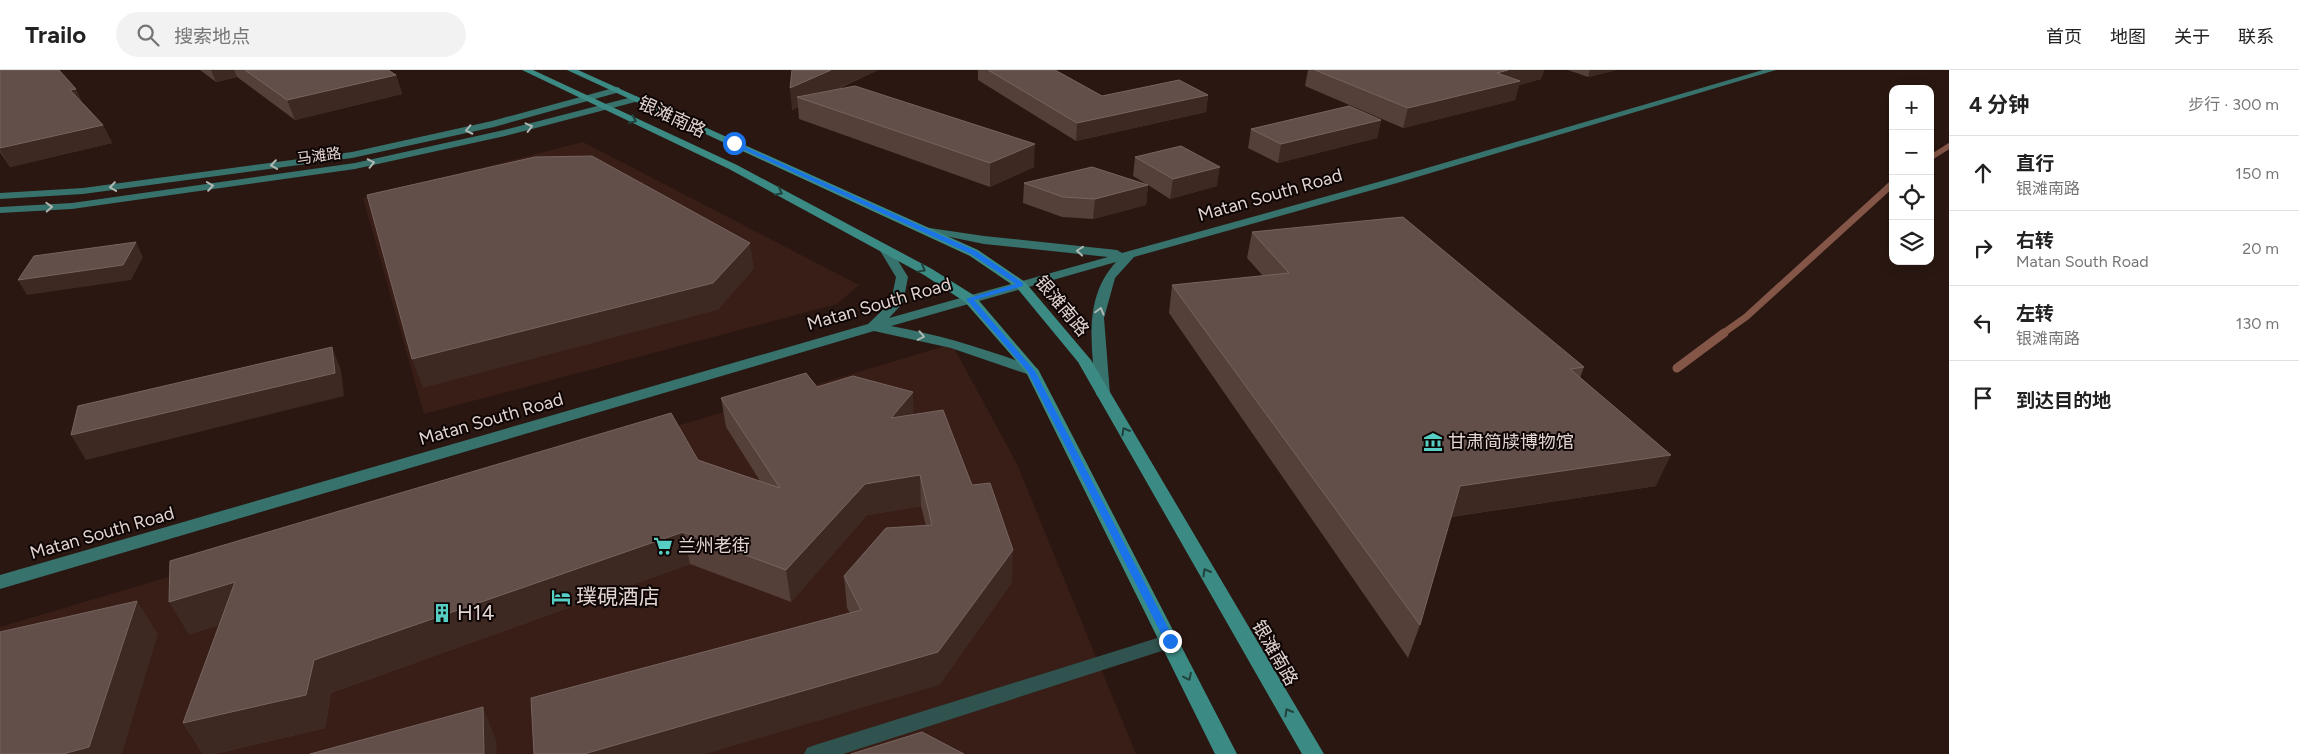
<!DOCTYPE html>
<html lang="zh">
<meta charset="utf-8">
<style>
body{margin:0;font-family:Figtree,"Noto Sans SC",sans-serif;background:#f2f2f2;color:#222}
.controls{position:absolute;right:15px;top:15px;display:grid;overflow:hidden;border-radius:10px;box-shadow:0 2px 12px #0003}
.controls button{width:45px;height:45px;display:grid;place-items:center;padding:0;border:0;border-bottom:1px solid #e0e0e0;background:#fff;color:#222;font:25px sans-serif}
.stop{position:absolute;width:15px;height:15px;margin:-11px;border:4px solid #1a73e8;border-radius:50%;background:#fff}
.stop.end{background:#1a73e8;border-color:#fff;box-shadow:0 1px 5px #0008}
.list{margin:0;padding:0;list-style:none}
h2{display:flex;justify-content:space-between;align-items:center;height:65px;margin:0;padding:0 20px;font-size:21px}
h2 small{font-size:16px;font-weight:400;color:#767676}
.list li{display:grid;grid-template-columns:32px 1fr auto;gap:15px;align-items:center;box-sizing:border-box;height:75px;padding:0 20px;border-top:1px solid #e0e0e0}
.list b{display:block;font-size:19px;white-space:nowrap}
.list p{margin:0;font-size:16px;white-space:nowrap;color:#767676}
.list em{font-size:16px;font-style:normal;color:#767676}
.icon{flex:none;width:28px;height:28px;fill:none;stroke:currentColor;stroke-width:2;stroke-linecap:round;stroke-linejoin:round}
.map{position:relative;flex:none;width:1949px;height:684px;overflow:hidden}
header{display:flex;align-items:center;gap:30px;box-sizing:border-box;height:70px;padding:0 25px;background:#fff;border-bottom:1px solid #e0e0e0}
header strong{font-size:24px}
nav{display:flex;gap:28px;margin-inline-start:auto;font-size:18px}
.search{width:350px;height:45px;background:#f2f2f2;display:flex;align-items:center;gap:12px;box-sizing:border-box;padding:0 18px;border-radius:28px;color:#767676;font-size:19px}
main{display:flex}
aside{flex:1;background:#fff}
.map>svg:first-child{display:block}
</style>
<header>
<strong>Trailo</strong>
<div class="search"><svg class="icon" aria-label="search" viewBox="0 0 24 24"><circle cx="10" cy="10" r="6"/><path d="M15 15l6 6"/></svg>搜索地点</div>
<nav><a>首页</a><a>地图</a><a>关于</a><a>联系</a></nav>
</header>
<main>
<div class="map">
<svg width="1949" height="684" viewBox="0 0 1949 684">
<rect width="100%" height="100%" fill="#2a1711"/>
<path fill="#381e16" d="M 583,72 L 859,215 L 837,234 L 424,344 L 363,128 Z
M 952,274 L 1017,394 L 1136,684 L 0,684 L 0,557 Z"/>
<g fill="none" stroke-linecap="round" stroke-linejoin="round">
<path stroke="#845648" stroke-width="5.5" d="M 1930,88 L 1949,76
M 1888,117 L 1893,113"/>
<path stroke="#845648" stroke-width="7" d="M 1722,264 L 1746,247 L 1890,116"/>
<path stroke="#845648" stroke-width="9" d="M 1677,298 L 1724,263"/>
<path fill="#305350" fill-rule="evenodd" d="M 1170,564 L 1177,566 L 1180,571 L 1177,576 L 843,684 L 804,684 L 807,678 L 815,675 Z"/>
<path fill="#37726d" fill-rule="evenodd" d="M 1763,0 L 1776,0 L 1397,113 L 1134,187 L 1115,208 L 1104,248 L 1110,324 L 1108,327 L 1098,327 L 1096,324 C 1092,278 1082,229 1116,192 L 891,256 C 941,265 989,280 1037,298 L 1039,301 L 1037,304 L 1027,304 L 951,278 L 874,261 L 0,519 L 0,505 L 868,254 L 891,232 L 896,207 L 879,179 L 881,176 L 889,176 L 908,207 L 903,233 L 889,248 L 1108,187 L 984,174 L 916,160 L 916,156 L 984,166 L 1117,180 L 1122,183 L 1389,109 Z
M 617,17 L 620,18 L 620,22 L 494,57 L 352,88 L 83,124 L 0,129 L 0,123 L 83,118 L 352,82 L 492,51 Z
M 636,26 L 641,29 L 639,31 L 505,66 L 355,99 L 72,139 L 0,143 L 0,137 L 72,133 L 355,93 L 504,60 Z"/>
<path fill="#3b8a83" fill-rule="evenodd" d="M 522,0 L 533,0 L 737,95 L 932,199 L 975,226 L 1039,301 L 1237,684 L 1215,684 L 1026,302 L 965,232 L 924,205 L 729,99 Z
M 567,0 L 578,0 L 978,180 L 1025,212 L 1091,290 L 1324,684 L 1302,684 L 1078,292 L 1017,218 L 970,186 Z"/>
</g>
<path fill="#543f39" d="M 0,0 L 84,34 L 103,55 L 112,73 L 10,97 L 0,82 Z
M 200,0 L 388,0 L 396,5 L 402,24 L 295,50 L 237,7 L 216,12 Z
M 792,0 L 878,0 L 836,20 L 1034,97 L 990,117 L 799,49 L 798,37 L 792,40 Z
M 978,0 L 1055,0 L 1102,26 L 1208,25 L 1206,42 L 1076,71 L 978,10 Z
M 1308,0 L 1544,0 L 1541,9 L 1519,15 L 1515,30 L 1403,58 L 1305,16 Z
M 1568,0 L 1616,0 L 1588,7 Z
M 1381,50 L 1377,68 L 1278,93 L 1248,78 L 1251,59 Z
M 1135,87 L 1217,116 L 1170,129 L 1148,115 L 1146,135 L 1093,149 L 1062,147 L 1023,133 L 1024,113 L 1148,115 L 1133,106 Z
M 1252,162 L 1584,297 L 1580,308 L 1656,416 L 1451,447 L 1420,555 L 1408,588 L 1169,243 L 1172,215 L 1263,206 L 1247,188 Z
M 817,317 L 914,344 L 972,415 L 1012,512 L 939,615 L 850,543 L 847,538 L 844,506 L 926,456 L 921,436 L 867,445 L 791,532 L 690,494 L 331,623 L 325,658 L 215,684 L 203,684 L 183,653 L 219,555 L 189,565 L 698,390 L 760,411 L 726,357 L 721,328 Z"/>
<path fill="#3d2822" d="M 211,0 L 234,0 L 237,7 L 216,12 Z
M 831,0 L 878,0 L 810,31 L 797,27 L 798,37 L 792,40 L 790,18 Z
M 1508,0 L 1544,0 L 1541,9 L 1519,15 L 1515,30 L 1403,58 L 1408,38 L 1497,3 Z
M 1590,0 L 1616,0 L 1588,7 Z
M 396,5 L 402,24 L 295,50 L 287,30 Z
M 76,19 L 84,36 L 70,20 Z
M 1208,25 L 1206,42 L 1076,71 L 1077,53 Z
M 1381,50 L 1377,68 L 1278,93 L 1281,74 Z
M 103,55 L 112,73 L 10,97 L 0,80 L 0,78 Z
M 1035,74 L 1034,97 L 990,117 L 990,93 Z
M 1220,97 L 1217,116 L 1170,129 L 1173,109 Z
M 1148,115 L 1146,135 L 1093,149 L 1095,129 Z
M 136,172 L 143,187 L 131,210 L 27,225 L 18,210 Z
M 750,173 L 754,199 L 718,240 L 423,318 L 412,289 Z
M 332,277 L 341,300 L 344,326 L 86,390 L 71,365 Z
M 913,322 L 914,351 L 891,348 Z
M 1671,385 L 1656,416 L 1449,447 L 1460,416 Z
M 920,405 L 921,436 L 867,445 L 791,532 L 786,500 L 865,414 Z
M 683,462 L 690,494 L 331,623 L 325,658 L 215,684 L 203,684 L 183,653 L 314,590 Z
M 1013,480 L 1012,512 L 939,615 L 706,684 L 584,684 Z
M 235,512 L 253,544 L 189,565 L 169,532 Z
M 137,531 L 158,564 L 122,684 L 63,684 Z
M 483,637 L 496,670 L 497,684 L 484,684 Z"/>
<path fill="#634f4a" stroke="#77645f" d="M 0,0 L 59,0 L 76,19 L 70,20 L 103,55 L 0,78 Z
M 245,0 L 388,0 L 396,5 L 287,30 Z
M 792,0 L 831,0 L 790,18 Z
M 988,0 L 1055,0 L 1102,26 L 1179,10 L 1208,25 L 1077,53 Z
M 1315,0 L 1508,0 L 1497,3 L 1520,11 L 1408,38 Z
M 855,16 L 1035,74 L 990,93 L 797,27 Z
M 1349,36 L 1381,50 L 1281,74 L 1251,59 Z
M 1181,76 L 1220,97 L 1173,109 L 1135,87 Z
M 592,86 L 750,173 L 713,213 L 412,289 L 367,125 L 535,87 Z
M 1092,97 L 1148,115 L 1095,129 L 1063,127 L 1024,113 Z
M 1403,147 L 1584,297 L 1570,299 L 1671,385 L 1460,416 L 1420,555 L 1172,215 L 1289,203 L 1252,162 Z
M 136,172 L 123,195 L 18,210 L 34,186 Z
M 332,277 L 335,303 L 71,365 L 78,336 Z
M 806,303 L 817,317 L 853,306 L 913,322 L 891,348 L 943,340 L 972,415 L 990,413 L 1013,480 L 938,582 L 584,684 L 534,684 L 531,628 L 861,540 L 844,506 L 886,458 L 932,455 L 920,405 L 865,414 L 786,500 L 683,462 L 314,590 L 306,625 L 183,653 L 235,512 L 169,532 L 170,491 L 671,343 L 698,390 L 780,418 L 721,328 Z
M 137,531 L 89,677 L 63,684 L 0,684 L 0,562 Z
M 483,637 L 484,684 L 310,684 Z
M 922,662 L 964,684 L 851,684 Z"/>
<defs><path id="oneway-chevron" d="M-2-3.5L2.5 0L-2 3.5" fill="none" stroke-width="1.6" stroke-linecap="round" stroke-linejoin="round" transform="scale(1.25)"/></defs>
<g stroke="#22413d">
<use href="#oneway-chevron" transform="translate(633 50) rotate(25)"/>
<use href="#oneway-chevron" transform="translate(779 122) rotate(28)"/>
<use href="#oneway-chevron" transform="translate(922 199) rotate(29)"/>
<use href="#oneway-chevron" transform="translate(1125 361) rotate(-120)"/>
<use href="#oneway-chevron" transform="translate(1206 502) rotate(-120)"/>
<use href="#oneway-chevron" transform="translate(1188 607) rotate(64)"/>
<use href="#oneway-chevron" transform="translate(1288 642) rotate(-120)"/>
</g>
<g stroke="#afb7b2">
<use href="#oneway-chevron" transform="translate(529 57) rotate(-14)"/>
<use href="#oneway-chevron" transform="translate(469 60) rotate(168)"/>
<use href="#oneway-chevron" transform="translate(371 93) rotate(-12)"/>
<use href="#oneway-chevron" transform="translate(274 95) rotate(172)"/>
<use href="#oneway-chevron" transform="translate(210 116) rotate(-8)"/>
<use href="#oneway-chevron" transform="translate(113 117) rotate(172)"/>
<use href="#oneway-chevron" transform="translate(49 137) rotate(-3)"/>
<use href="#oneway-chevron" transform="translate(1080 181) rotate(-175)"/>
<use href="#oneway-chevron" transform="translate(1100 241) rotate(-75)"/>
<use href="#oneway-chevron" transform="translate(921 266) rotate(11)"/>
</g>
<path fill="#1a73e8" d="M 732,71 L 976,181 L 1023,213 L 1023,216 L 974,230 L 1035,301 L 1175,571 L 1174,574 L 1170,575 L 1165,571 L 1028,302 L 966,229 L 1016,214 L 971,184 L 732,74 Z"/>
<defs>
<g id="museum-bare" transform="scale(1.5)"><path d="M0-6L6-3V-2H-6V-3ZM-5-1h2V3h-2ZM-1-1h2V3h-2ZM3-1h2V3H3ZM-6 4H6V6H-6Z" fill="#56cec3" stroke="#0d0504" stroke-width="2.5" paint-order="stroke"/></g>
<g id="supermarket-bare" transform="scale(1.5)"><path d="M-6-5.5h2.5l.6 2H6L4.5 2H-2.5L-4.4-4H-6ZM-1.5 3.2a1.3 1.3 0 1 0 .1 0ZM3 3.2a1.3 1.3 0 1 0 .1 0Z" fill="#56cec3" stroke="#0d0504" stroke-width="2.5" paint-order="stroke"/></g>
<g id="hotel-bare" transform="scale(1.5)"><path d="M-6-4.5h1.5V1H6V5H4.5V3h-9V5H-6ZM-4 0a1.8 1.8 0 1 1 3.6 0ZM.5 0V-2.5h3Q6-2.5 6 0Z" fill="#56cec3" stroke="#0d0504" stroke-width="2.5" paint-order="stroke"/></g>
<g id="building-bare" transform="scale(1.5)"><path d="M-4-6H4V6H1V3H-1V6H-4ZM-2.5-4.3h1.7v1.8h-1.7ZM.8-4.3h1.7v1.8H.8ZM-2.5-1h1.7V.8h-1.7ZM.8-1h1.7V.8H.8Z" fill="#56cec3" stroke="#0d0504" stroke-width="2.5" paint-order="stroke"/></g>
</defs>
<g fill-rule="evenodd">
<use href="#museum-bare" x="1433" y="372"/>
<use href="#supermarket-bare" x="663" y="476"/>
<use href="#hotel-bare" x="561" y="527"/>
<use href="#building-bare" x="442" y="543"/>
</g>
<g text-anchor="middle" stroke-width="4" stroke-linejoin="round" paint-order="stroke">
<g font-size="15" fill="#e2d4d0" stroke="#0d0504">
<text transform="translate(319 86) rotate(-8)" y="5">马滩路</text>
</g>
<g font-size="18" fill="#e2d4d0" stroke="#0d0504">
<text transform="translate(672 47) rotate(25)" y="6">银滩南路</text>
<text transform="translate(1270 125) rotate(-16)" y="6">Matan South Road</text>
<text transform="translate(879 234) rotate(-16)" y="6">Matan South Road</text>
<text transform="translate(1062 236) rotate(50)" y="6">银滩南路</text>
<text transform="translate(491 349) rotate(-16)" y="6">Matan South Road</text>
<text transform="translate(102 463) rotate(-16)" y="6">Matan South Road</text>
<text transform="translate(1275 583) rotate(60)" y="6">银滩南路</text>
</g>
<g font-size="18" fill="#e2d4d0" stroke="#0d0504" text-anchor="start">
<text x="1448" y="378">甘肃简牍博物馆</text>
<text x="678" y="482">兰州老街</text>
</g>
<g font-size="21" fill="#e2d4d0" stroke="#0d0504" text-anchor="start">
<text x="576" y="534">璞硯酒店</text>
<text x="457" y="550">H14</text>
</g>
</g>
</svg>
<div class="controls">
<button>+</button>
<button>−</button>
<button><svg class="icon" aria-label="locate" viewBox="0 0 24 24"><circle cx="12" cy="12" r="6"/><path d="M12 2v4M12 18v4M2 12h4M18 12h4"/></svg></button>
<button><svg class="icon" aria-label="layers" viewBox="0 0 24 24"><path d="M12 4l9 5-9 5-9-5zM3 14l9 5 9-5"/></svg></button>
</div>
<div class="stop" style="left:734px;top:73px"></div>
<div class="stop end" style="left:1170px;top:571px"></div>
</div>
<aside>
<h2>4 分钟<small>步行 · 300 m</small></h2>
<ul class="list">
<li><svg class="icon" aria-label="ahead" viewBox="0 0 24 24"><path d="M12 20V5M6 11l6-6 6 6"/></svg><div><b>直行</b><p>银滩南路</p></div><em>150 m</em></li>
<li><svg class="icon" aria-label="right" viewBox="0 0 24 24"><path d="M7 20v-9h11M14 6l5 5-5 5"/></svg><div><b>右转</b><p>Matan South Road</p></div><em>20 m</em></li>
<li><svg class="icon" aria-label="left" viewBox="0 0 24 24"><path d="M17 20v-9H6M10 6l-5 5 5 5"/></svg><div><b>左转</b><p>银滩南路</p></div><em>130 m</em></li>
<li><svg class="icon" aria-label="arrive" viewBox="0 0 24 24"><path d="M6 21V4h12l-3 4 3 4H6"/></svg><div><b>到达目的地</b></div></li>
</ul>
</aside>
</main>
